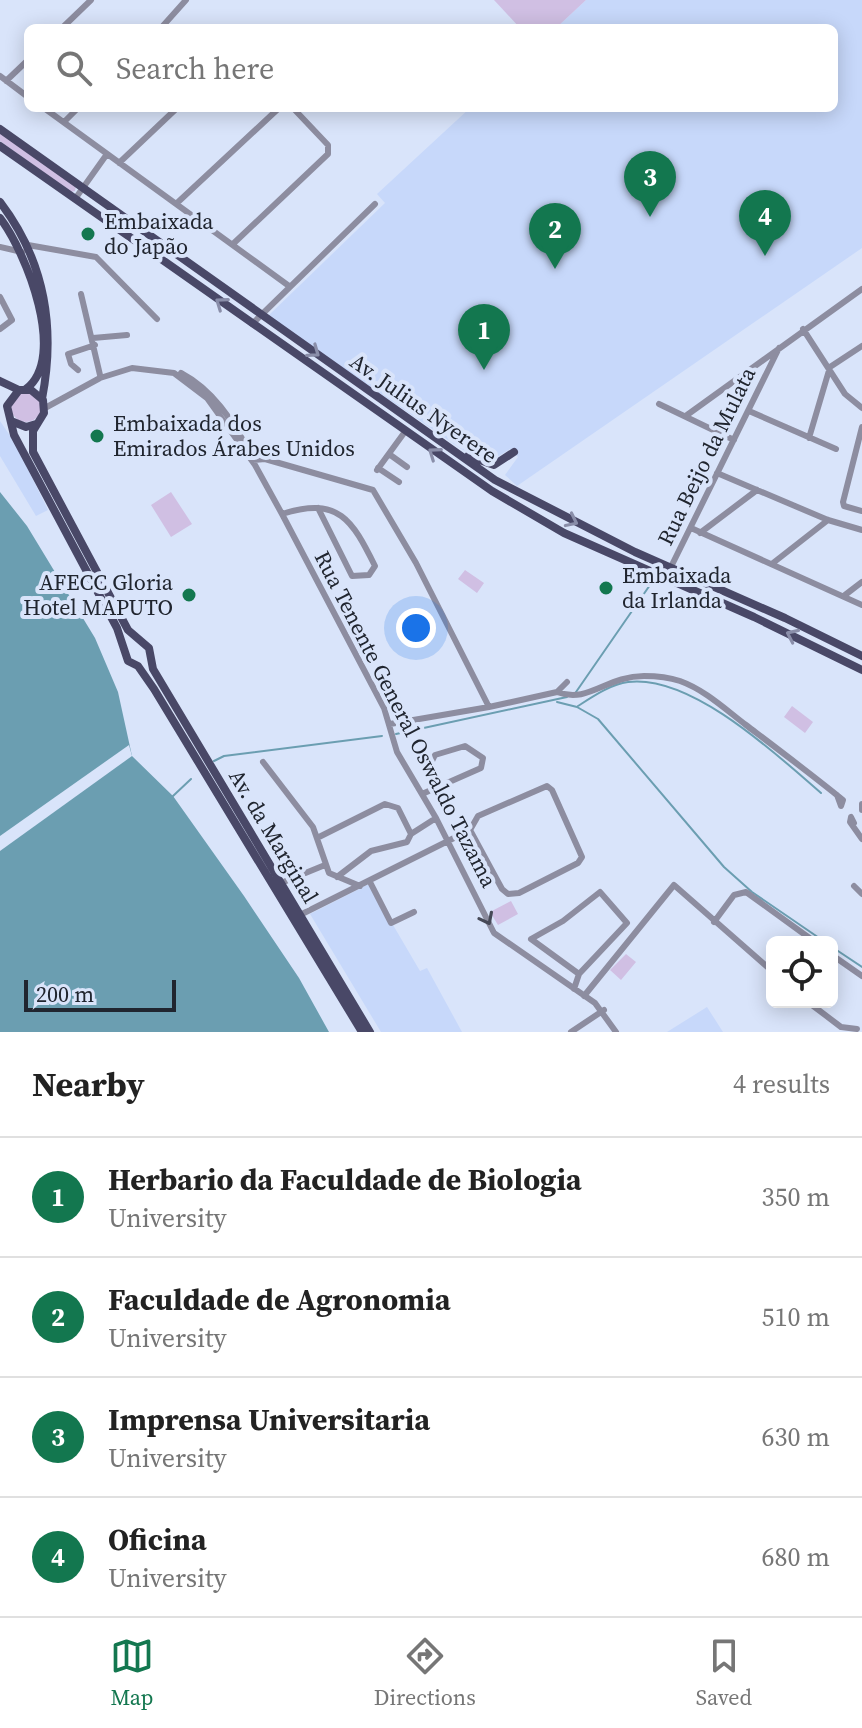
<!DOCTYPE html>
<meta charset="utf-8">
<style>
body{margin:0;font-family:"Source Serif 4",serif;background:#f2f2f2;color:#222}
.controls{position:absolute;right:24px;bottom:24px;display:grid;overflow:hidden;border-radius:12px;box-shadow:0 4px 20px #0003}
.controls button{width:72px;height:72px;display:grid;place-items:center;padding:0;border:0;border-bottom:2px solid #e0e0e0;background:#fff;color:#222;font:40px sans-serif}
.scale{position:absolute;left:24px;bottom:20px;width:152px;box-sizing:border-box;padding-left:8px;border:4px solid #20252f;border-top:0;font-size:22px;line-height:28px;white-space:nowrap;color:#20252f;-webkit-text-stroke:6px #d9e4fa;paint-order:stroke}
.you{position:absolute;left:416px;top:628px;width:28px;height:28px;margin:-20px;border:6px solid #fff;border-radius:50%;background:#1a73e8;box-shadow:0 0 0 12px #1a73e833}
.badge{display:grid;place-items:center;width:52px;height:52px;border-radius:50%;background:#13774f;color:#fff;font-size:26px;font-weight:700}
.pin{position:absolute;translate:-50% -66px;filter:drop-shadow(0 2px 4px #0008)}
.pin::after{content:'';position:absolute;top:42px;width:28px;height:24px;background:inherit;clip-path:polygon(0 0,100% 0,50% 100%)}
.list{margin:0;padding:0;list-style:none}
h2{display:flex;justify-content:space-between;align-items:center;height:104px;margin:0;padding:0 32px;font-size:34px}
h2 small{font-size:26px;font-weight:400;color:#767676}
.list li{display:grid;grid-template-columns:52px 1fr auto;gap:24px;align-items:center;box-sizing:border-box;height:120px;padding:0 32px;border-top:2px solid #e0e0e0}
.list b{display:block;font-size:30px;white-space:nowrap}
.list p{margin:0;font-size:26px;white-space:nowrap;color:#767676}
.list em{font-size:26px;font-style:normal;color:#767676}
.icon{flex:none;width:44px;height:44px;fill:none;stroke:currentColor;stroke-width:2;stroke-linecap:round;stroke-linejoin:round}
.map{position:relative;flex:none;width:862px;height:1032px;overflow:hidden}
.search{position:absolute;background:#fff;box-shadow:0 4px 20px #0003;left:24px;right:24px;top:24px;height:88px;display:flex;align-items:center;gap:20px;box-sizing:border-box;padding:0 28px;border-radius:12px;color:#767676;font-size:30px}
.sheet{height:584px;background:#fff}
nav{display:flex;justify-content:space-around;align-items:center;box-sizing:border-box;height:112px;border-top:2px solid #e0e0e0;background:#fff;font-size:22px;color:#767676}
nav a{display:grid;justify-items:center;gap:4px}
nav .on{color:#13774f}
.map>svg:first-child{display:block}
</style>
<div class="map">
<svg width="862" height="1032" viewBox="0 0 862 1032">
<rect width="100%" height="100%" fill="#d9e4fa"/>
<path fill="#c7d8fa" d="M 586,0 L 862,0 L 862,248 L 517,486 L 505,475 L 518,457 L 510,449 L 491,461 L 461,449 L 268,316 L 385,203 L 377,194 L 470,108 L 834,108 L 834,28 L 556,28 Z
M 0,421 L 15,443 L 48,510 L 36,516 L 0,456 Z
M 369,884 L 420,971 L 427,968 L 462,1032 L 381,1032 L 310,914 Z
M 707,1007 L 723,1032 L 667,1032 Z"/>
<path fill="#d0bfe3" d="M 494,0 L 586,0 L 556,28 L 520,28 Z
M 0,133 L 76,186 L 75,191 L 71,192 L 0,141 Z
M11 407a15 15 0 1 1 30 0a15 15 0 1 1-30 0Z
M 171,492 L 192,524 L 171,537 L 151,505 Z
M 465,570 L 484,583 L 477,593 L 458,579 Z
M 792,706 L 813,722 L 805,733 L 784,717 Z
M 511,901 L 518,914 L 498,925 L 490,912 Z
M 626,954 L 636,962 L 621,980 L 610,970 Z"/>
<path fill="#6b9eb1" d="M 0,492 L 27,526 L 95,638 L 118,692 L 132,756 L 173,796 L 244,896 L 299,978 L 329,1032 L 0,1032 Z"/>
<path fill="#d9e4fa" d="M 129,745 L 132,756 L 0,851 L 0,836 Z"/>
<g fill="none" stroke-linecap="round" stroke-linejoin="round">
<path stroke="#6b9eb1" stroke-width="2" d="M 576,692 L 650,585
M 557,702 L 577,707 L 598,719 L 724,867 L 752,892 L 825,942
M 578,706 C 592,697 611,684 628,682 C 691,674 776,754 821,793
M 396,734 L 567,697
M 214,761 L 224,756 L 382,736
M 173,796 L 191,779
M 832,947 L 862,967"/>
<path stroke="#8d8da0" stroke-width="6" d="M 62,28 L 91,0
M 161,28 L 186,0
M 0,76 L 28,97
M 6,81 L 28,60
M 44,108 L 289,286
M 64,122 L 78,108
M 119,163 L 177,108
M 75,199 L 107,154
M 177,203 L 279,108
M 234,243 L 328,154 L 328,145 L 293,108
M 28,245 L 96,257 L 157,319
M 0,247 L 22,252
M 81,294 L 100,375
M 0,297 L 12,320 L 0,329
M 252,324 L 375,204
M 803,329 L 845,394 L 862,408
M 93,338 L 127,335
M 78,370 L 71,364 L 68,354 L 95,345
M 181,373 C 213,390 232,420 249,451
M 659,404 L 734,440
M 45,408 L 100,378 L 132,368 L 174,373 L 207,398 L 255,465 L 282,514 L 384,708 L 397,752 L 436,818 L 494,933 L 595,1003 L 616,1032
M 749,411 L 836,449
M 687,415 L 862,289
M 862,427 L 843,502 L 844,506 L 862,511
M 809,438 L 830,367 L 862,346
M 389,454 L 407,467
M 253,460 L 265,459 L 373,490 L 416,563 L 489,707 L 390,724
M 378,468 L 399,482
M 377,470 L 404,433
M 717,473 L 828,520 L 862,530
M 282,514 C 339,496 352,520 375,566 L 369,575 L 352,576 L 318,508
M 691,528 L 862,605
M 700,533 L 757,490
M 773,563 L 828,520
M 665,579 L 779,348
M 845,595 L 862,582
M 557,692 C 589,704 606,676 644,676 C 656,676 668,677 680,681 C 705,690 725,709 746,725 C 779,750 811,774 843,800 L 841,806 L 837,795
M 489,707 L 557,692 L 567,682
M 263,762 L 313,827 L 329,873 L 360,886
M 422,794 L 481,768 L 483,758 L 465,746 L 435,755 L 431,763 L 440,786
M 862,804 L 862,810
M 854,823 L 851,817 L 850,822 L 862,839
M 317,838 L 385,804 L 398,808 L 411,834 L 436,818
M 337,877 L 371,851 L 407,842 L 411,834
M 370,882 L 391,923 L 414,912
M 281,883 L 325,865
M 854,886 L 862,894
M 300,915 L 470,830 L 502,889 L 508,894 L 519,893 L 578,863 L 582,857 L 552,790 L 547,786 L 478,816 L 470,830
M 714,922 L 734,895 L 746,892 L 815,942
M 832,955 L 862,976
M 574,989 L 579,974 L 531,939 L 563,921 L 600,892 L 627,923 L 579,974
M 584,996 L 674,885 L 772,971
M 808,1002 L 841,1027 L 857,1029
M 571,1032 L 604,1010"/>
<path stroke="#494867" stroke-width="8" d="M 0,129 L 495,480 L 635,552 L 785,618 L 862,656
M 0,146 L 492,491 L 564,533 L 754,617 L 862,670
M 0,202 C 45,261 56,327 42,399
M 0,218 C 26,252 68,357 26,389
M 0,381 L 19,390
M 11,421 L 26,427 L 36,424
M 468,456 L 494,465 L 514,452
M 362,1032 L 154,689 L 138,666 L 128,661 L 117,628 L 14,435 L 7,406 L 19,390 L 31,390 L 43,400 L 44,413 L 33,431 L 33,452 L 128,630 L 149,648 L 153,669 L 370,1032"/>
</g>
<defs><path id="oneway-chevron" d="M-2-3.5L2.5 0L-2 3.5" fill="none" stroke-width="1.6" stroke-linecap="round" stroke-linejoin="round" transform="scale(2)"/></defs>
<g stroke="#8a8ea9">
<use href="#oneway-chevron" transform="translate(221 303) rotate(-145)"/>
<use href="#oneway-chevron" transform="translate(314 352) rotate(36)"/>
<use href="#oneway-chevron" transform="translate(434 453) rotate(-145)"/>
<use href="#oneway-chevron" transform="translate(572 521) rotate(26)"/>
<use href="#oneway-chevron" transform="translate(792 635) rotate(-155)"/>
</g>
<use stroke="#464957" href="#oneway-chevron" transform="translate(487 919) rotate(63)"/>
<g fill="#13774f" stroke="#d9e4fa" stroke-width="3">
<circle cx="88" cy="234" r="8"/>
<circle cx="97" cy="436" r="8"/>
<circle cx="606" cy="588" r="8"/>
<circle cx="189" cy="595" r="8"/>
</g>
<g text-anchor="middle" stroke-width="8" stroke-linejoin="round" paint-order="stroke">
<g font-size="22" fill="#20252f" stroke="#d9e4fa" text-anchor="start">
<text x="104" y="229">Embaixada<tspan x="104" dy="25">do Japão</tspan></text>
<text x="113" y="431">Embaixada dos<tspan x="113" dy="25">Emirados Árabes Unidos</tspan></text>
<text x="622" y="583">Embaixada<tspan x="622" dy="25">da Irlanda</tspan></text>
<text x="173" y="590" text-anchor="end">AFECC Gloria<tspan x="173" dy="25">Hotel MAPUTO</tspan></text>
</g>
<g font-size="22" fill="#20252f" stroke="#d9e4fa">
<text transform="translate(424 408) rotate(35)" y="8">Av. Julius Nyerere</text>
<text transform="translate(706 456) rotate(-64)" y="8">Rua Beijo da Mulata</text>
<text transform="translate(406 719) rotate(63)" y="8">Rua Tenente General Oswaldo Tazama</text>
<text transform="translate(274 836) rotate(59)" y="8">Av. da Marginal</text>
</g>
</g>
</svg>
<div class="controls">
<button><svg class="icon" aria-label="locate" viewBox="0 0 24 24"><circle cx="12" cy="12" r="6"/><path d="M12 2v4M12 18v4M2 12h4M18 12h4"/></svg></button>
</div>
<div class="scale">200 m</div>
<div class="you"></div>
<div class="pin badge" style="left:484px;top:370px">1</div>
<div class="pin badge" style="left:555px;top:269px">2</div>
<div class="pin badge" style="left:650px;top:217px">3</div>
<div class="pin badge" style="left:765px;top:256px">4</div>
<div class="search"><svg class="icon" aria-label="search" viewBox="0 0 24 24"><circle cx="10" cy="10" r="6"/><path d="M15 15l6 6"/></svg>Search here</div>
</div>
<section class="sheet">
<h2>Nearby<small>4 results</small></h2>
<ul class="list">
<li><span class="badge">1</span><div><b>Herbario da Faculdade de Biologia</b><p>University</p></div><em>350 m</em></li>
<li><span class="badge">2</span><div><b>Faculdade de Agronomia</b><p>University</p></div><em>510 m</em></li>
<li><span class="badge">3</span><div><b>Imprensa Universitaria</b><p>University</p></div><em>630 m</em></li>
<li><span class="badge">4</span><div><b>Oficina</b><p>University</p></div><em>680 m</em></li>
</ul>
</section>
<nav>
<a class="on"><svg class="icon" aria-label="map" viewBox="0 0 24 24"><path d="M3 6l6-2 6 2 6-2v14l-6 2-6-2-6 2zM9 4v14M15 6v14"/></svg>Map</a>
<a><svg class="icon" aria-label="directions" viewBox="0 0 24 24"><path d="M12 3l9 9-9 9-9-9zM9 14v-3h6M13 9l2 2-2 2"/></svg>Directions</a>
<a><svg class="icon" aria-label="saved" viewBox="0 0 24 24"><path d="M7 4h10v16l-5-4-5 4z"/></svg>Saved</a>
</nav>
